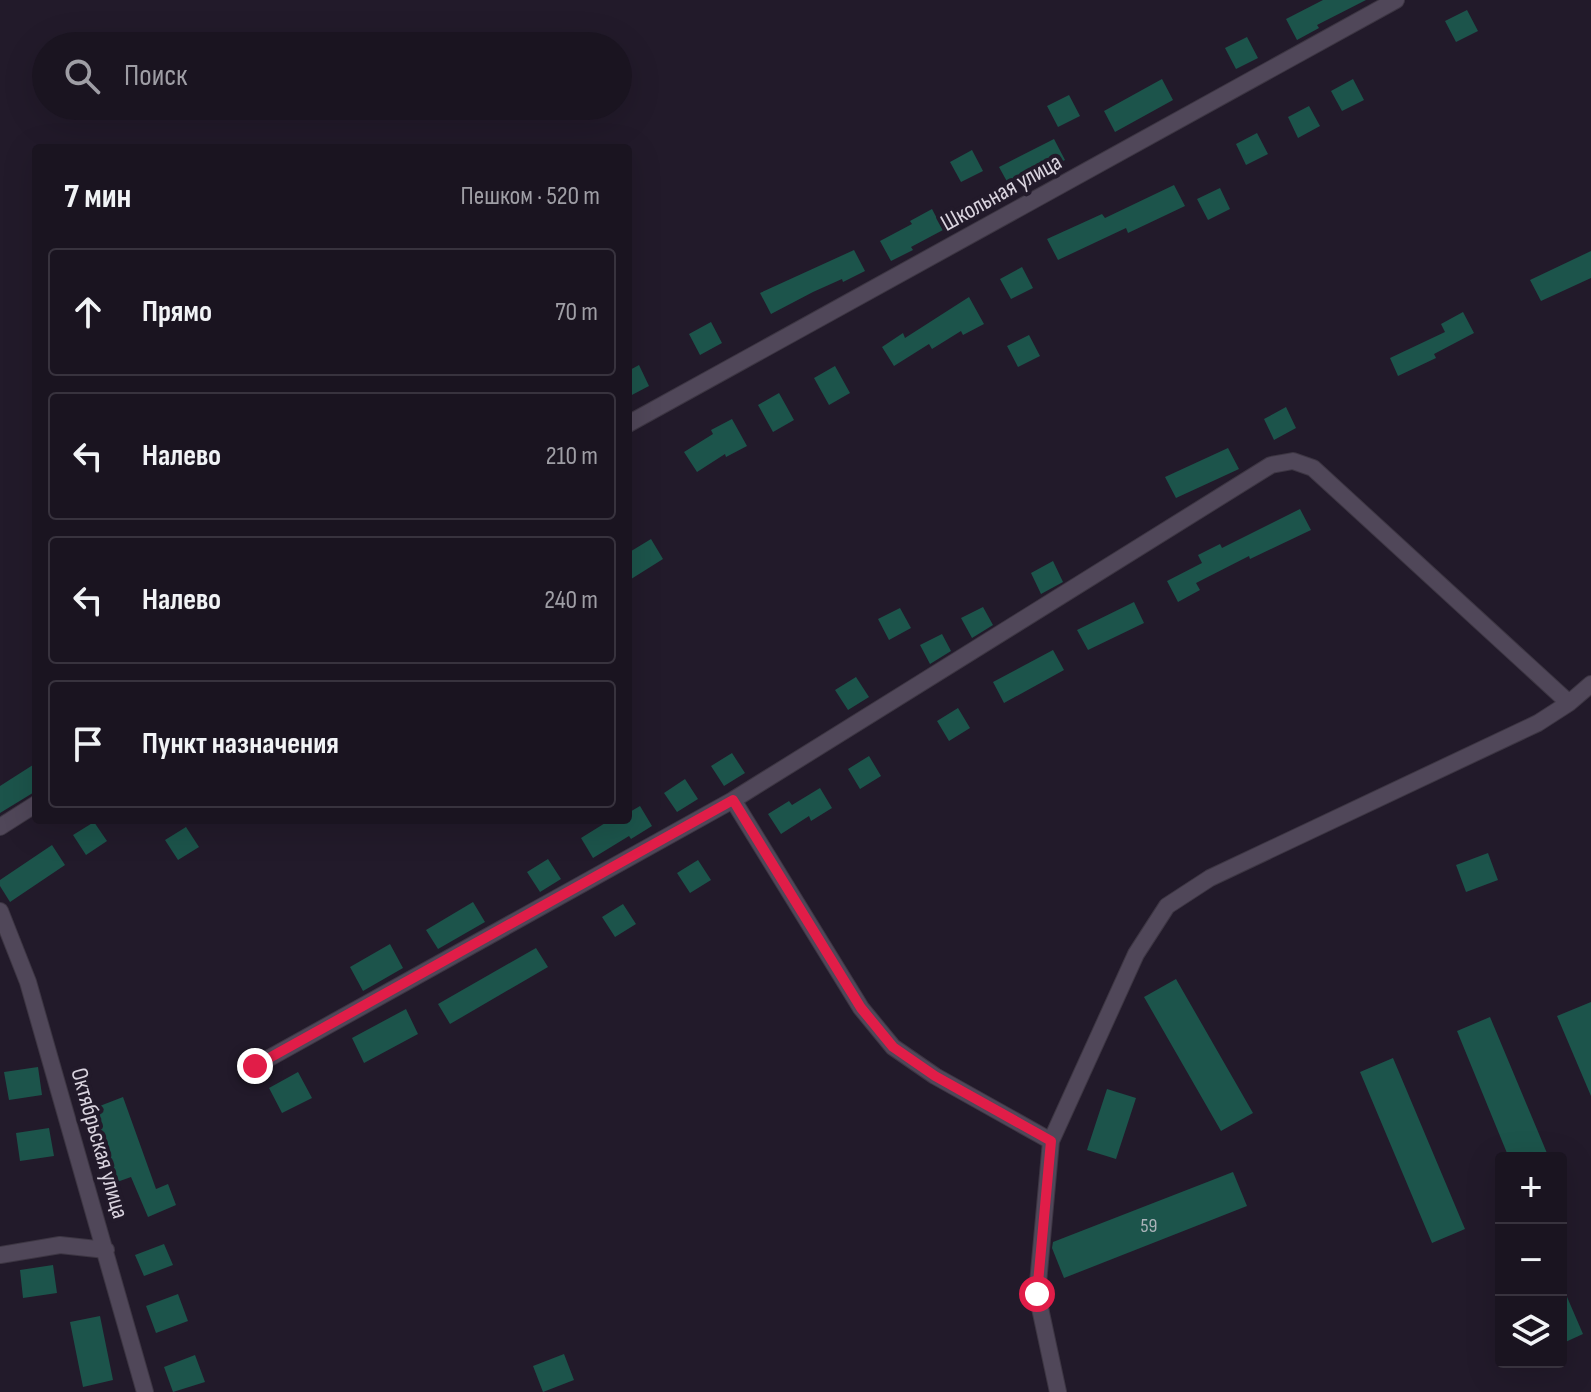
<!DOCTYPE html>
<html lang="ru">
<meta charset="utf-8">
<style>
body{margin:0;font-family:"Sofia Sans Condensed",sans-serif;background:#27212d;color:#f1f3f6}
.controls{position:absolute;right:24px;bottom:24px;display:grid;overflow:hidden;border-radius:8px;box-shadow:0 8px 32px #0002}
.controls button{width:72px;height:72px;display:grid;place-items:center;padding:0;border:0;border-bottom:2px solid #38333e;background:#1a1420;color:#f1f3f6;font:40px sans-serif}
.stop{position:absolute;width:24px;height:24px;margin:-18px;border:6px solid #e11d48;border-radius:50%;background:#fff}
.stop.end{background:#e11d48;border-color:#fff;box-shadow:0 2px 8px #0008}
.list{margin:0;padding:0;list-style:none}
h2{display:flex;justify-content:space-between;align-items:center;height:104px;margin:0;padding:0 32px;font-size:34px}
h2 small{font-size:26px;font-weight:400;color:#9f9ea5}
.list li{display:grid;grid-template-columns:52px 1fr auto;gap:24px;align-items:center;box-sizing:border-box;height:128px;margin:0 16px 16px;padding:0 16px;border:2px solid #38333e;border-radius:8px}
.list b{display:block;font-size:30px;white-space:nowrap}
.list em{font-size:26px;font-style:normal;color:#9f9ea5}
.icon{flex:none;width:44px;height:44px;fill:none;stroke:currentColor;stroke-width:2;stroke-linecap:round;stroke-linejoin:round}
.map{position:relative;flex:none;width:1591px;height:1392px;overflow:hidden}
.search{position:absolute;background:#1a1420;box-shadow:0 8px 32px #0002;left:32px;top:32px;width:600px;height:88px;display:flex;align-items:center;gap:20px;box-sizing:border-box;padding:0 28px;border-radius:44px;color:#9f9ea5;font-size:30px}
.panel{position:absolute;background:#1a1420;box-shadow:0 8px 32px #0002;left:32px;top:144px;width:600px;height:680px;border-radius:8px}
.map>svg:first-child{display:block}
</style>
<div class="map">
<svg width="1591" height="1392" viewBox="0 0 1591 1392">
<rect width="100%" height="100%" fill="#221a2a"/>
<path fill="#1c544b" d="M 1323,0 L 1366,0 L 1317,25 L 1319,28 L 1297,40 L 1286,19 Z
M 1467,10 L 1478,31 L 1456,42 L 1445,21 Z
M 1247,37 L 1258,58 L 1236,69 L 1225,48 Z
M 1162,79 L 1173,100 L 1115,132 L 1104,111 Z
M 1353,79 L 1364,100 L 1342,111 L 1331,91 Z
M 1069,95 L 1080,116 L 1058,127 L 1047,106 Z
M 1309,106 L 1320,126 L 1298,138 L 1288,117 Z
M 1257,133 L 1268,154 L 1246,165 L 1236,144 Z
M 1054,139 L 1065,160 L 1010,187 L 999,167 Z
M 972,150 L 983,171 L 961,182 L 950,162 Z
M 1174,185 L 1185,206 L 1128,233 L 1126,228 L 1058,260 L 1047,239 L 1102,214 L 1105,218 Z
M 1220,188 L 1230,209 L 1208,220 L 1197,199 Z
M 932,209 L 943,230 L 911,247 L 913,250 L 891,261 L 880,241 L 912,224 L 910,221 Z
M 854,250 L 865,271 L 843,282 L 842,279 L 813,292 L 771,314 L 760,293 Z
M 1591,251 L 1591,278 L 1541,301 L 1530,280 Z
M 1022,267 L 1033,288 L 1011,299 L 1000,279 Z
M 969,297 L 984,324 L 963,335 L 961,331 L 932,349 L 929,344 L 894,366 L 882,347 L 903,333 L 905,338 Z
M 1463,312 L 1474,333 L 1434,354 L 1436,358 L 1398,376 L 1390,358 L 1445,332 L 1441,324 Z
M 711,322 L 722,343 L 700,355 L 689,334 Z
M 1029,335 L 1040,356 L 1018,367 L 1007,346 Z
M 639,365 L 649,386 L 628,397 L 628,371 Z
M 835,366 L 850,393 L 829,405 L 814,378 Z
M 779,393 L 794,420 L 773,432 L 758,405 Z
M 1286,407 L 1296,428 L 1274,440 L 1264,419 Z
M 732,419 L 747,446 L 726,457 L 725,454 L 697,472 L 684,452 L 713,434 L 711,430 Z
M 1228,448 L 1239,469 L 1176,498 L 1165,477 Z
M 1300,509 L 1311,530 L 1250,559 L 1249,556 L 1196,583 L 1200,590 L 1178,602 L 1167,581 L 1202,563 L 1198,555 L 1220,544 L 1222,548 Z
M 651,539 L 663,559 L 628,581 L 628,553 Z
M 1053,561 L 1063,582 L 1041,594 L 1031,573 Z
M 1134,602 L 1144,623 L 1088,650 L 1077,630 Z
M 983,607 L 993,625 L 972,638 L 961,618 Z
M 900,608 L 911,628 L 889,640 L 878,619 Z
M 942,634 L 951,651 L 930,664 L 920,645 Z
M 1053,650 L 1064,670 L 1004,703 L 993,682 Z
M 856,677 L 869,697 L 848,710 L 835,690 Z
M 958,708 L 970,728 L 949,741 L 937,721 Z
M 732,753 L 745,773 L 724,786 L 711,766 Z
M 869,756 L 881,776 L 860,789 L 848,769 Z
M 36,763 L 36,791 L 0,813 L 0,786 Z
M 685,779 L 698,799 L 677,812 L 664,793 Z
M 820,788 L 832,808 L 811,821 L 809,816 L 781,834 L 768,814 L 789,801 L 792,805 Z
M 640,806 L 652,826 L 631,839 L 629,836 L 593,858 L 581,838 L 610,820 L 628,820 L 628,813 Z
M 94,822 L 107,841 L 86,855 L 73,835 Z
M 186,827 L 199,847 L 178,860 L 165,840 Z
M 52,845 L 65,865 L 10,902 L 0,886 L 0,880 Z
M 1488,853 L 1498,880 L 1466,892 L 1456,865 Z
M 548,859 L 561,879 L 540,892 L 527,872 Z
M 698,860 L 711,880 L 690,893 L 677,873 Z
M 473,902 L 485,922 L 438,949 L 426,930 Z
M 623,904 L 636,924 L 615,937 L 602,917 Z
M 390,944 L 403,968 L 363,991 L 350,967 Z
M 536,948 L 548,967 L 450,1024 L 438,1004 Z
M 1176,979 L 1253,1113 L 1221,1131 L 1144,997 Z
M 1591,1002 L 1591,1096 L 1557,1016 Z
M 406,1009 L 418,1034 L 364,1063 L 352,1038 Z
M 1490,1017 L 1539,1134 L 1549,1158 L 1509,1158 L 1457,1031 Z
M 1393,1058 L 1465,1229 L 1432,1243 L 1360,1072 Z
M 38,1067 L 42,1095 L 9,1100 L 4,1072 Z
M 298,1072 L 312,1098 L 282,1113 L 269,1088 Z
M 1107,1089 L 1136,1098 L 1116,1159 L 1087,1150 Z
M 123,1097 L 156,1189 L 168,1184 L 176,1205 L 148,1217 L 131,1177 L 117,1182 L 92,1109 Z
M 49,1128 L 54,1156 L 20,1161 L 16,1133 Z
M 1233,1172 L 1247,1206 L 1064,1278 L 1052,1248 L 1053,1242 Z
M 164,1244 L 173,1265 L 144,1276 L 135,1255 Z
M 53,1265 L 57,1293 L 23,1298 L 20,1270 Z
M 1561,1283 L 1583,1334 L 1561,1344 Z
M 178,1294 L 188,1321 L 156,1333 L 146,1306 Z
M 100,1316 L 113,1380 L 83,1387 L 70,1322 Z
M 564,1354 L 574,1380 L 543,1392 L 533,1366 Z
M 195,1355 L 205,1382 L 173,1392 L 164,1367 Z"/>
<g fill="none" stroke-linecap="round" stroke-linejoin="round">
<g stroke="#3d3643" stroke-width="18">
<path id="minor" d="M 628,424 L 1396,0
M 733,800 L 861,1008 L 893,1047 L 935,1076 L 1051,1141
M 0,827 L 36,804
M 0,911 L 28,982 L 145,1392
M 255,1066 L 733,800 L 1271,465 L 1293,461 L 1313,468 L 1569,703
M 0,1255 L 60,1245 L 106,1250
M 1058,1392 L 1037,1294 L 1051,1141 L 1136,954 L 1167,906 L 1210,878 L 1538,723 L 1569,703 L 1591,684"/>
</g>
<use href="#minor" stroke="#504759" stroke-width="16"/>
</g>
<g fill="none" stroke-linecap="round" stroke-linejoin="round">
<path stroke="#e11d48" stroke-width="10" d="M 255,1066 L 733,800 L 861,1008 L 893,1047 L 935,1076 L 1051,1141 L 1037,1294"/>
</g>
<g text-anchor="middle" stroke-width="8" stroke-linejoin="round" paint-order="stroke">
<g font-size="20" fill="#aab3b9">
<text x="1149" y="1232">59</text>
</g>
<g font-size="24" fill="#d9d3de" stroke="#221a2a">
<text transform="translate(1001 192) rotate(-29)" y="8">Школьная улица</text>
<text transform="translate(100 1143) rotate(74)" y="8">Октябрьская улица</text>
</g>
</g>
</svg>
<div class="controls">
<button>+</button>
<button>−</button>
<button><svg class="icon" aria-label="layers" viewBox="0 0 24 24"><path d="M12 4l9 5-9 5-9-5zM3 14l9 5 9-5"/></svg></button>
</div>
<div class="stop" style="left:1037px;top:1294px"></div>
<div class="stop end" style="left:255px;top:1066px"></div>
<div class="search"><svg class="icon" aria-label="search" viewBox="0 0 24 24"><circle cx="10" cy="10" r="6"/><path d="M15 15l6 6"/></svg>Поиск</div>
<section class="panel">
<h2>7 мин<small>Пешком · 520 m</small></h2>
<ul class="list">
<li><svg class="icon" aria-label="ahead" viewBox="0 0 24 24"><path d="M12 20V5M6 11l6-6 6 6"/></svg><div><b>Прямо</b></div><em>70 m</em></li>
<li><svg class="icon" aria-label="left" viewBox="0 0 24 24"><path d="M17 20v-9H6M10 6l-5 5 5 5"/></svg><div><b>Налево</b></div><em>210 m</em></li>
<li><svg class="icon" aria-label="left" viewBox="0 0 24 24"><path d="M17 20v-9H6M10 6l-5 5 5 5"/></svg><div><b>Налево</b></div><em>240 m</em></li>
<li><svg class="icon" aria-label="arrive" viewBox="0 0 24 24"><path d="M6 21V4h12l-3 4 3 4H6"/></svg><div><b>Пункт назначения</b></div></li>
</ul>
</section>
</div>
